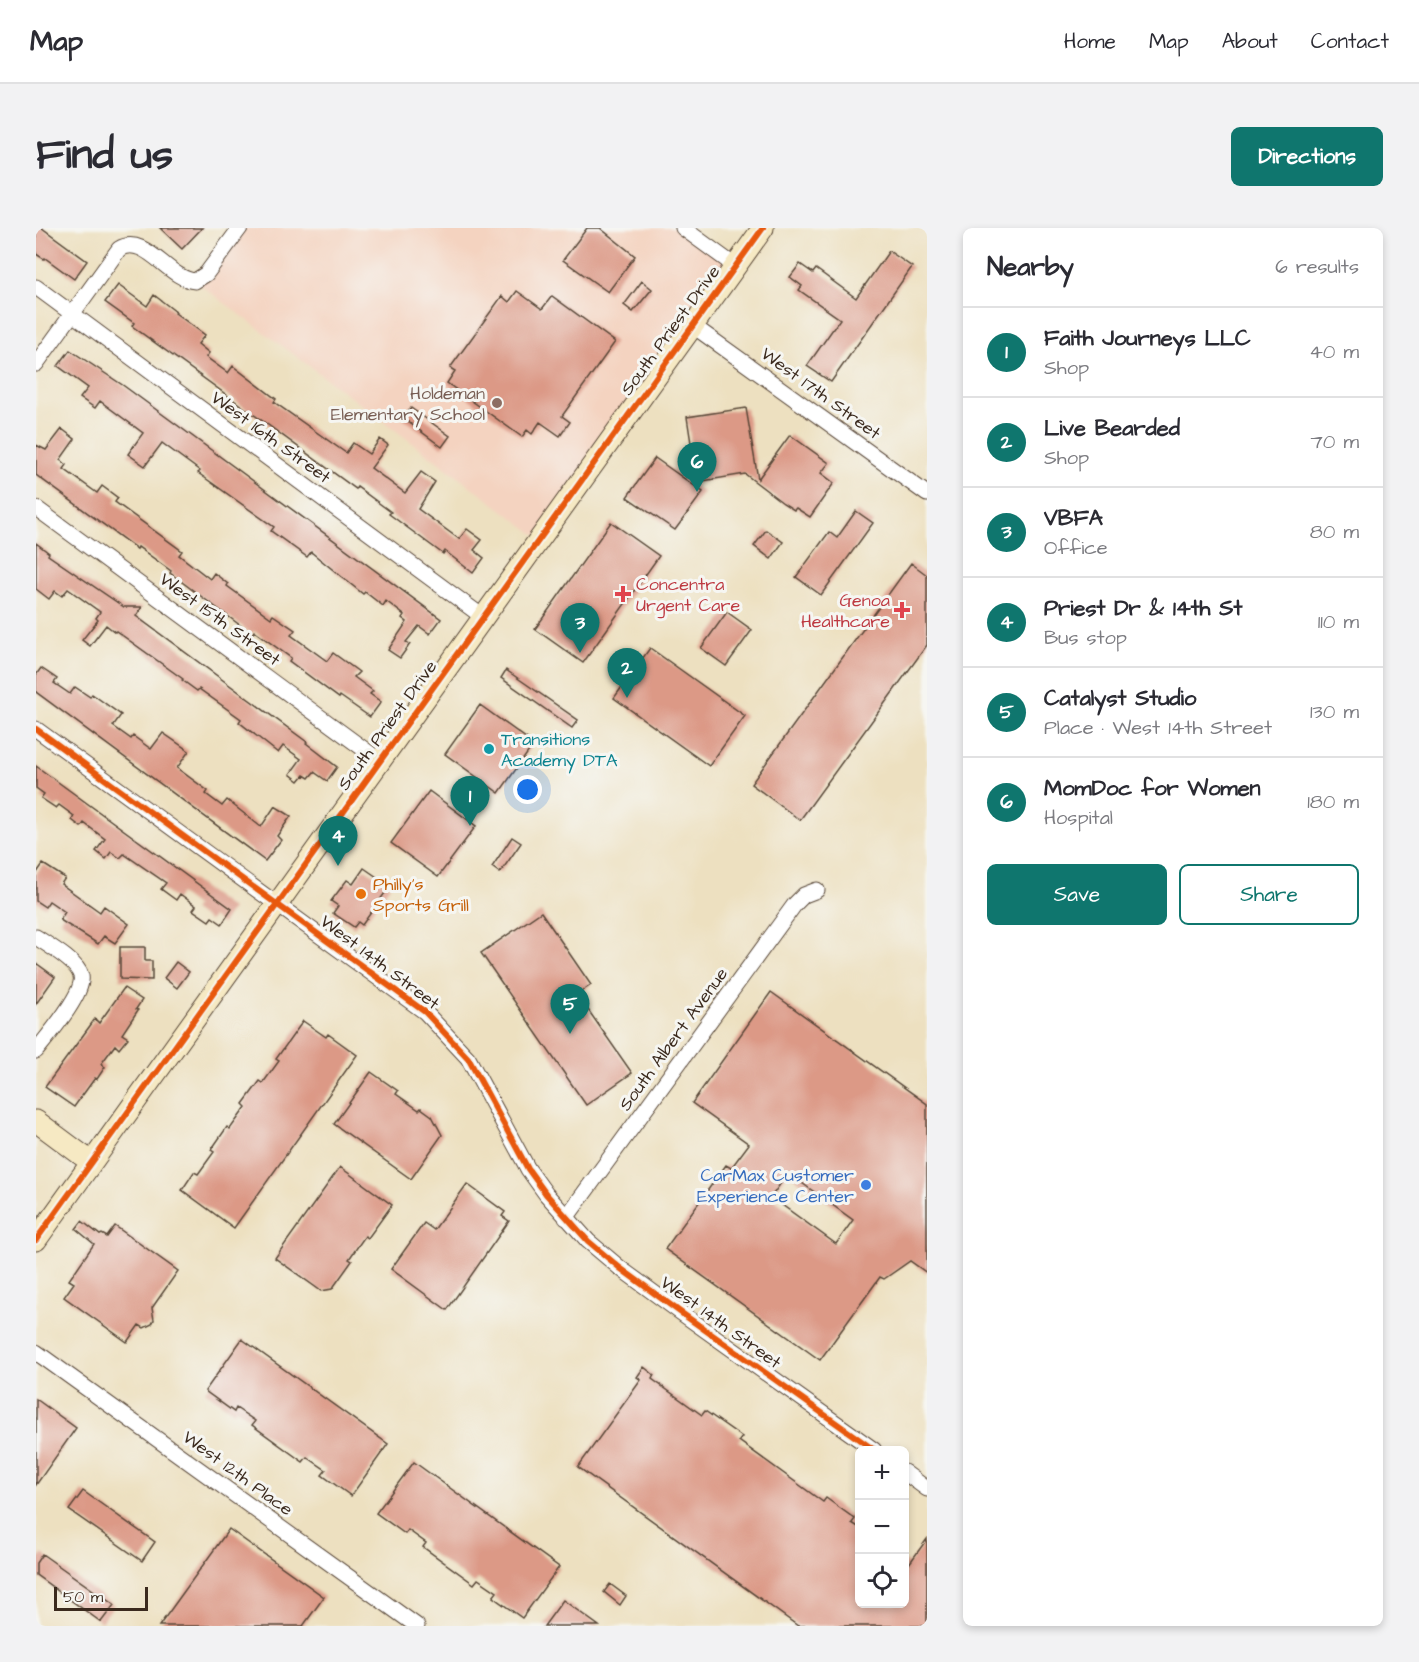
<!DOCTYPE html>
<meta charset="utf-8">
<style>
body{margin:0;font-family:"Architects Daughter",sans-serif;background:#f2f2f3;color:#2b2b33}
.controls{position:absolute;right:18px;bottom:18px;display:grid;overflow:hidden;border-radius:9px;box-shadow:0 3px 9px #0003}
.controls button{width:54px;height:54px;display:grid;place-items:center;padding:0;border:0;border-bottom:2px solid #e1e1e2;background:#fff;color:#2b2b33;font:30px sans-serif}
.scale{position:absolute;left:18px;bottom:15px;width:94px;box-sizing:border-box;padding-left:6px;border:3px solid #3b2a1e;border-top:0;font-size:16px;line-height:21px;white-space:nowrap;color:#3b2a1e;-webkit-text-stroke:4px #f6f6f2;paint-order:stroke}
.you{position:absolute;left:492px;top:562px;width:21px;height:21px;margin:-15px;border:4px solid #fff;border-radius:50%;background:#1a73e8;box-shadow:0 0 0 9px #1a73e833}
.badge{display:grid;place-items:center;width:39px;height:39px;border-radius:50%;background:#0f766e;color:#fff;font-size:20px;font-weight:700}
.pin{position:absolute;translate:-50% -50px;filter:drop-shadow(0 2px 3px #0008)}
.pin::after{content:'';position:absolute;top:32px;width:21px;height:18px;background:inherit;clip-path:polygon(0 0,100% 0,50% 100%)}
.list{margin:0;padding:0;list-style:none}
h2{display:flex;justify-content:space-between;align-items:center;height:78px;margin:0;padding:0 24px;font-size:26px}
h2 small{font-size:20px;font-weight:400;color:#7c7c81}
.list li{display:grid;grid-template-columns:39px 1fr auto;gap:18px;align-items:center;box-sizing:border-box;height:90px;padding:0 24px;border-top:2px solid #e1e1e2}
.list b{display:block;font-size:22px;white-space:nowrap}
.list p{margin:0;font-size:20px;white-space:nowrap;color:#7c7c81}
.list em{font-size:20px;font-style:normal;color:#7c7c81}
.actions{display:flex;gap:12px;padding:18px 24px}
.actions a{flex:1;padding:14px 0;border:2px solid #0f766e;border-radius:9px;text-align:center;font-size:21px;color:#0f766e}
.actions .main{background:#0f766e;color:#fff}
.icon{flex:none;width:33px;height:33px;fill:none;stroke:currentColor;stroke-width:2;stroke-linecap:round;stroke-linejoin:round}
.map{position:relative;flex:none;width:891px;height:1398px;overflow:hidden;border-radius:9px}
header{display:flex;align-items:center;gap:36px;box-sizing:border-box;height:84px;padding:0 30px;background:#fff;border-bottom:2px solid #e1e1e2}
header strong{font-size:28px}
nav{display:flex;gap:33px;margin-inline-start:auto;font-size:21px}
.intro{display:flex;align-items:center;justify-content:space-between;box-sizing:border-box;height:144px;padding:0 36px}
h1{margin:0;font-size:42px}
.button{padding:15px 27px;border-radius:9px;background:#0f766e;color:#fff;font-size:21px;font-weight:700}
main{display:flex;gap:36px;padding:0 36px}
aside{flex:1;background:#fff;border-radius:9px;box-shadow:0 3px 9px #0003}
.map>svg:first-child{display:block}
</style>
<header>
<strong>Map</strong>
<nav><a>Home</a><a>Map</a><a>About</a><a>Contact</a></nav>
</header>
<div class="intro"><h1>Find us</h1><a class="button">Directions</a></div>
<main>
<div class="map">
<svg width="891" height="1398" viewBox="0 0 891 1398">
<rect width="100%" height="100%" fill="#f6f6f2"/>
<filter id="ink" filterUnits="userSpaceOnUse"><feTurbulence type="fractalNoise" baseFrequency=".0167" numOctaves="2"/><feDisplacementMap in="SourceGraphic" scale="12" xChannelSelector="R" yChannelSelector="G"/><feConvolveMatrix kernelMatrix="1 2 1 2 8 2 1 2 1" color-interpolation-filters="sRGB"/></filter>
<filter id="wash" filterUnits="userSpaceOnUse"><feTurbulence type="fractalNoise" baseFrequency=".008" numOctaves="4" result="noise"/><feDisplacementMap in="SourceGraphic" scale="24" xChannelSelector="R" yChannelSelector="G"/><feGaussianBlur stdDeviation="1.35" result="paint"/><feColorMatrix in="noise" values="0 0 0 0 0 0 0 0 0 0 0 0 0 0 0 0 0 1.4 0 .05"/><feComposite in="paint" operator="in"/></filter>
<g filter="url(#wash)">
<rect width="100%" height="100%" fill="#ede0c0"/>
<path fill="#f4d3c0" d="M 204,0 L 647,0 L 699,38 L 504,310 L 159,53 Z"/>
<g id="blocks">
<path fill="#dc9986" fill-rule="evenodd" d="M 0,0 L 6,0 L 51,33 L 38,51 L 9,30 L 8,31 L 0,26 Z
M 124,0 L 166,0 L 146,21 Z
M 551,0 L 564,0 L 599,28 L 572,64 L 527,32 Z
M 853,23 L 876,39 L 795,154 L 771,138 L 804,91 L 763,62 L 766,58 L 754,49 L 764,36 L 777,45 L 780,41 L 820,70 Z
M 606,53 L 616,61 L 597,84 L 588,77 Z
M 82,57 L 111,78 L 118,67 L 140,84 L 139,85 L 169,107 L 162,116 L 173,125 L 170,129 L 192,145 L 197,138 L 240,171 L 238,174 L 310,225 L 317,215 L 333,226 L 344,211 L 352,217 L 335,240 L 369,265 L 385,244 L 399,254 L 382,281 L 423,311 L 431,301 L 446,312 L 438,322 L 448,330 L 437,345 L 409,323 L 407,326 L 353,286 L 355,284 L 321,259 L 320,261 L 96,98 L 98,95 L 69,74 Z
M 481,63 L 506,81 L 516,68 L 579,114 L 526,188 L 534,194 L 524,208 L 504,194 L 496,206 L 491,202 L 486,209 L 411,155 L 419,143 L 414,140 L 466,68 L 473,74 Z
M 34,122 L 88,158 L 405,391 L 394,406 L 383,398 L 370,414 L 374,416 L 364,430 L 352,422 L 371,394 L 366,390 L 368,387 L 350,373 L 347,378 L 329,364 L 327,366 L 275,324 L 271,329 L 235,303 L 238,299 L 162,245 L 164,243 L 126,215 L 109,238 L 92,226 L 107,205 L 64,173 L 59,180 L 44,170 L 52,160 L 22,138 Z
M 375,180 L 414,208 L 406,219 L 367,190 Z
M 710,180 L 722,251 L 754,207 L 793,235 L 785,245 L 798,255 L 774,289 L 760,280 L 758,282 L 747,275 L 709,246 L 661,254 L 651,189 Z
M 26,201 L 39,211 L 24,232 L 31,237 L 28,241 L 61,265 L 66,258 L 82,270 L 79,274 L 146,323 L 143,327 L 174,351 L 178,345 L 192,356 L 191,358 L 235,390 L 237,387 L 259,402 L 255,407 L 291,433 L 297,425 L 323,444 L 318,449 L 337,463 L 334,466 L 345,474 L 334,489 L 304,468 L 303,470 L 253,433 L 255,430 L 218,403 L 216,406 L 162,366 L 134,345 L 135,343 L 102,319 L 101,321 L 0,247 L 0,217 L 10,222 Z
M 619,230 L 667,264 L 639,302 L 591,269 Z
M 820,283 L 837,295 L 785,367 L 760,349 L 793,304 L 801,310 Z
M 575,294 L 623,328 L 547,435 L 499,401 Z
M 730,302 L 747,314 L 735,331 L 718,318 Z
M 0,315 L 13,325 L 12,327 L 88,379 L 106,379 L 100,388 L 271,514 L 270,515 L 301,539 L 291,553 L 278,544 L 273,550 L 268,547 L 263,553 L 254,546 L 265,531 L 247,518 L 242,525 L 203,494 L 205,491 L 163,461 L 161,463 L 146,452 L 147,451 L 80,403 L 79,404 L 70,397 L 54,418 L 46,412 L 62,392 L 60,390 L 64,384 L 32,361 L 26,368 L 19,363 L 13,371 L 0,361 Z
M 875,335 L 891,347 L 891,417 L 764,592 L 715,556 Z
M 691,384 L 716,402 L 690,438 L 665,420 Z
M 614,420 L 709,488 L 673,538 L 578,470 Z
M 5,440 L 21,451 L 18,455 L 34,466 L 39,459 L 54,469 L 56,466 L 85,487 L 77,498 L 95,511 L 97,508 L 115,521 L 127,505 L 153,523 L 141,540 L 172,563 L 170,566 L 186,578 L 191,572 L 225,599 L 239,578 L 255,588 L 241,608 L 245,612 L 229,633 L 0,464 L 0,447 Z
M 470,442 L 542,492 L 536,500 L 465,450 Z
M 444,477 L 498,516 L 463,565 L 409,526 Z
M 0,538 L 196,681 L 186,696 L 176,689 L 173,693 L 157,682 L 160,678 L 144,666 L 140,672 L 125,661 L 130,655 L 88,626 L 84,630 L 75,624 L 70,631 L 60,623 L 69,611 L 48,595 L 45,599 L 36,592 L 38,588 L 23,577 L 20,580 L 5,570 L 8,566 L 0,560 Z
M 393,563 L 440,598 L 402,649 L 355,615 Z
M 476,609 L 485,615 L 464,645 L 456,639 Z
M 7,636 L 29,650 L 25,656 L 64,684 L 68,678 L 93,696 L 79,715 L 68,708 L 62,716 L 24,692 L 29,684 L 13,673 L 9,679 L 0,673 L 0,646 Z
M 328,640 L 354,658 L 326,697 L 322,694 L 318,699 L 297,685 L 302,678 L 295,673 L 311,652 L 317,656 Z
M 505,684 L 555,757 L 541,766 L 596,845 L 550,877 L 445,725 Z
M 84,719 L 109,719 L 109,733 L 116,733 L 116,752 L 84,751 Z
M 140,734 L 153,744 L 141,760 L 128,750 Z
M 0,735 L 19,749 L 0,776 Z
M 88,760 L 106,772 L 100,781 L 102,782 L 86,806 L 92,810 L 83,821 L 79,817 L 65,836 L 69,839 L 61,851 L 59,850 L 38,879 L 9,859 L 59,791 L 63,795 Z
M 735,764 L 891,876 L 891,1045 L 874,1033 L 848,1051 L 844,1049 L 784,1132 L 629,1021 L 690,937 L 695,940 L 713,916 L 656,875 ZM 752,945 L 817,992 L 800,1016 L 735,969 Z
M 267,793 L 290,809 L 292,806 L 321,827 L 198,1000 L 146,962 L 158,944 L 162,946 L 178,924 L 175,922 L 191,899 L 194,901 L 210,879 L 207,876 L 224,853 L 227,855 L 243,833 L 240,831 Z
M 335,844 L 362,863 L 360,866 L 383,882 L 385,880 L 396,888 L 406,907 L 375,951 L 298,896 Z
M 304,939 L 356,977 L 332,1010 L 329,1008 L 313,1031 L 316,1033 L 296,1061 L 285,1063 L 239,1030 Z
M 431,956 L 469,984 L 466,988 L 473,993 L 411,1082 L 355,1041 L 388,995 L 398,1002 Z
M 46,993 L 64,1007 L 66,1006 L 71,1009 L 79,998 L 142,1043 L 116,1080 L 118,1092 L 116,1096 L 108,1100 L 103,1097 L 91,1114 L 28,1069 L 38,1055 L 33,1052 L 58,1016 L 40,1001 Z
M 206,1111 L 352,1216 L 315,1268 L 286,1247 L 290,1242 L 271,1229 L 267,1234 L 216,1197 L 219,1193 L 200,1180 L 198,1184 L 169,1163 Z
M 608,1139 L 618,1147 L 616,1151 L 666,1187 L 669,1183 L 706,1209 L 703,1213 L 787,1274 L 790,1270 L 819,1291 L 816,1295 L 824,1300 L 824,1376 L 868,1376 L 868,1333 L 873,1336 L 891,1311 L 891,1398 L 762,1398 L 542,1239 L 605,1152 L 601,1149 Z
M 0,1171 L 40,1200 L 0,1257 Z
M 378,1234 L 523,1339 L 486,1390 L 457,1369 L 461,1364 L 442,1351 L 438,1356 L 387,1319 L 390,1315 L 372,1302 L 369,1306 L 340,1285 Z
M 47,1263 L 119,1314 L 106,1333 L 33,1282 Z
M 193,1301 L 288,1369 L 267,1398 L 123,1398 Z
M 6,1326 L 78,1377 L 65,1394 L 0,1347 L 0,1335 Z
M 574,1356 L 590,1368 L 584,1377 L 568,1364 Z
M 527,1372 L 563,1398 L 508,1398 Z"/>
</g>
</g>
<g filter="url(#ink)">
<use href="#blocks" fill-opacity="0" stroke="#564536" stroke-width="1.5"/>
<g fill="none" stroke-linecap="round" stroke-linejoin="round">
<g stroke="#564536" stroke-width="17">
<path id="street" d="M 647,0 L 699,38
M 0,59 L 447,389
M 656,97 L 891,266
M 0,136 L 83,21 C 109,5 132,51 159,53 L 170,46 L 204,0
M 0,280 L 344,533
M 0,501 L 389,784 L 432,830 L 492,941 L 510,966 L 552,1013 L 584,1040 L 644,1084 L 838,1222
M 0,709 C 12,717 42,734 45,748 C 49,765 11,809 0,823
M 530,990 L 759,676 L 768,667 L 781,662
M 0,1124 L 381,1398
M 868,1244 L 891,1261"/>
</g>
<g stroke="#564536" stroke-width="23">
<path id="secondary" d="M 0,893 L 55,934
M 0,1012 L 727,0"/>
</g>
<use href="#street" stroke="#fff" stroke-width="15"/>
<use href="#secondary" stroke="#f6e9c3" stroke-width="21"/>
<g stroke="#f6f6f2" stroke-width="10">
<path id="cycleway" d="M 0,501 L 389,784 L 432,830 L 492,941 L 510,966 L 552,1013 L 584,1040 L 644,1084 L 838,1222
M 0,1012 L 727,0"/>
</g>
<use href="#cycleway" stroke="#e8590c" stroke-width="6"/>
</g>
</g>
<circle fill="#8d6e63" stroke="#f6f6f2" stroke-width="2" cx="461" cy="175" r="6"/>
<g fill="#e0444e" stroke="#f6f6f2" stroke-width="2">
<path d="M584 357h6v6h6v6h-6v6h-6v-6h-6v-6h6z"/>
<path d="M863 373h6v6h6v6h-6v6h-6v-6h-6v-6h6z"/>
</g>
<circle fill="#0f9aa8" stroke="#f6f6f2" stroke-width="2" cx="453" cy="521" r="6"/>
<circle fill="#e8710a" stroke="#f6f6f2" stroke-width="2" cx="325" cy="666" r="6"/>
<circle fill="#3f7fe0" stroke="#f6f6f2" stroke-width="2" cx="830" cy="957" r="6"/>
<g text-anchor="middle" stroke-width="6" stroke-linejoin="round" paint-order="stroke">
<g font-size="18" fill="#3b2a1e" stroke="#f6f6f2">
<text transform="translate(634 102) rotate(-54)" y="6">South Priest Drive</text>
<text transform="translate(785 165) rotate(36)" y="6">West 17th Street</text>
<text transform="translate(235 209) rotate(36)" y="6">West 16th Street</text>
<text transform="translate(184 391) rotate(36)" y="6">West 15th Street</text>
<text transform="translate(351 497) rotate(-54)" y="6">South Priest Drive</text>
<text transform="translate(344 734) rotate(37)" y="6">West 14th Street</text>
<text transform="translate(637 811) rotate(-54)" y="6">South Albert Avenue</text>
<text transform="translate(685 1094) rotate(36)" y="6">West 14th Street</text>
<text transform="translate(202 1245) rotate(36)" y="6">West 12th Place</text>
</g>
<g font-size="18" fill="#785e54" stroke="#f6f6f2" text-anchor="end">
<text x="449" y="171">Holdeman<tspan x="449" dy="21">Elementary School</tspan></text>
</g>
<g font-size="18" fill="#be3a42" stroke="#f6f6f2" text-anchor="start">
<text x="600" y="362">Concentra<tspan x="600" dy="21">Urgent Care</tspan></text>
<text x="854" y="378" text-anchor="end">Genoa<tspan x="854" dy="21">Healthcare</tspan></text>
</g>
<g font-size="18" fill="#0d838f" stroke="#f6f6f2" text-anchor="start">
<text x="465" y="517">Transitions<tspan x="465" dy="21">Academy DTA</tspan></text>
</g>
<g font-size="18" fill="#c56008" stroke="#f6f6f2" text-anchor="start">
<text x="337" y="662">Philly's<tspan x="337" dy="21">Sports Grill</tspan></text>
</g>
<g font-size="18" fill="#366cbe" stroke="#f6f6f2" text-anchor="end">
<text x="818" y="953">CarMax Customer<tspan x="818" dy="21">Experience Center</tspan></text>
</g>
</g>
</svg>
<div class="controls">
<button>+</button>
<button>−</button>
<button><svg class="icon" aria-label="locate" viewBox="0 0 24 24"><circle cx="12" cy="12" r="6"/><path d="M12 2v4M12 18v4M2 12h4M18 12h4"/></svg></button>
</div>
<div class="scale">50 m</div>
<div class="you"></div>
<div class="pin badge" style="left:434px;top:598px">1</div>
<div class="pin badge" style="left:591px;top:470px">2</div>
<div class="pin badge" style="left:544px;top:425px">3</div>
<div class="pin badge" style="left:302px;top:638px">4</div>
<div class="pin badge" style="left:534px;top:806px">5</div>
<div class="pin badge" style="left:661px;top:264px">6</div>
</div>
<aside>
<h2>Nearby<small>6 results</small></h2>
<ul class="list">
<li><span class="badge">1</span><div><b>Faith Journeys LLC</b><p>Shop</p></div><em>40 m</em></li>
<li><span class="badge">2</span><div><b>Live Bearded</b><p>Shop</p></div><em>70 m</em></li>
<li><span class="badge">3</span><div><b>VBFA</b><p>Office</p></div><em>80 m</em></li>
<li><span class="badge">4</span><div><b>Priest Dr &amp; 14th St</b><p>Bus stop</p></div><em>110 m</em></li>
<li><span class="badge">5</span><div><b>Catalyst Studio</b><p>Place · West 14th Street</p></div><em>130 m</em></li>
<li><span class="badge">6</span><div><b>MomDoc for Women</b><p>Hospital</p></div><em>180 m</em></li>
</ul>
<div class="actions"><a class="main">Save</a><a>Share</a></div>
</aside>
</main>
